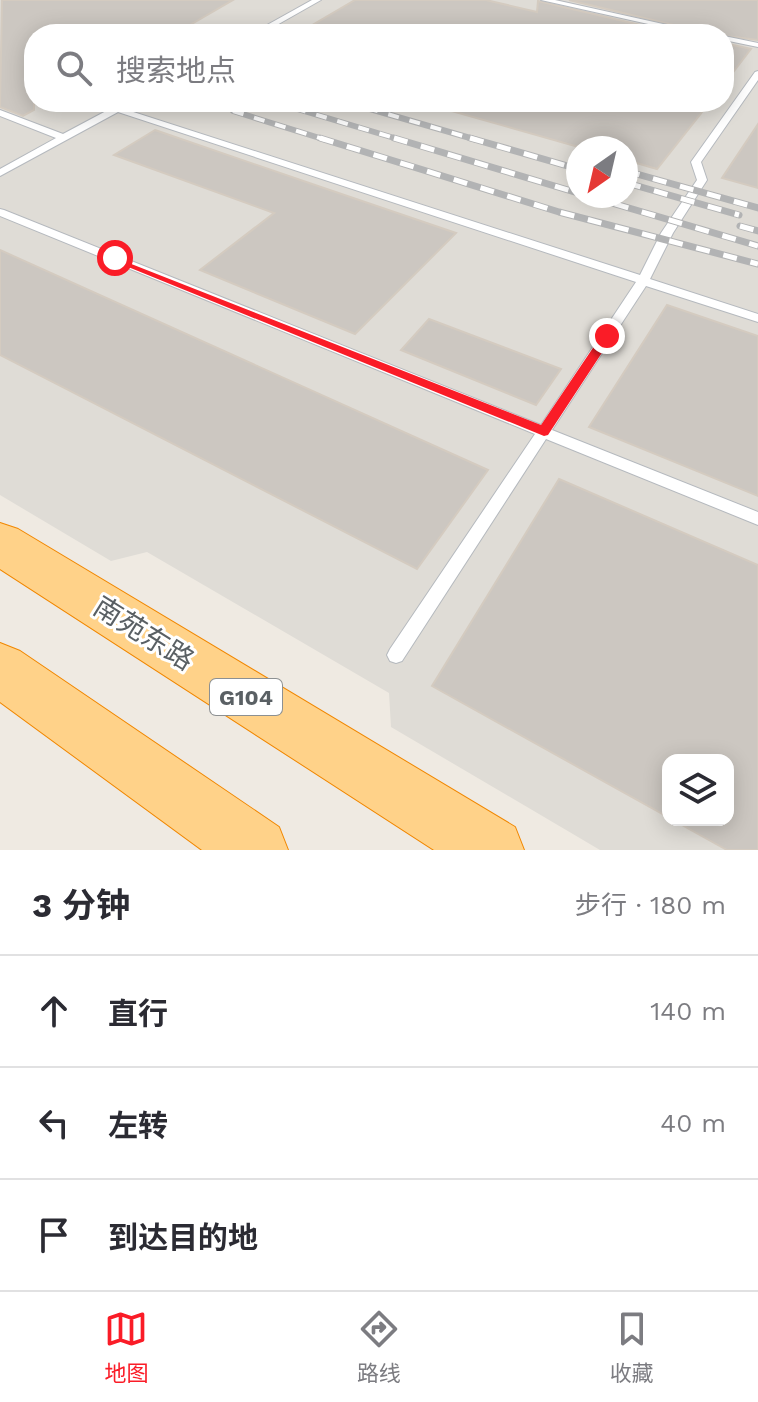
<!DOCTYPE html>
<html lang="zh">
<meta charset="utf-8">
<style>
body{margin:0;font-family:"Work Sans","Noto Sans SC",sans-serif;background:#f7f7f7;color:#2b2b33}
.controls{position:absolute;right:24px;bottom:24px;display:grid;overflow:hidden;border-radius:16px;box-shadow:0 4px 20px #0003}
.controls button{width:72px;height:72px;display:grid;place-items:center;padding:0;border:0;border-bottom:2px solid #e1e1e2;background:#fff;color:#2b2b33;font:40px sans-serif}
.compass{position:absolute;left:566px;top:136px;width:72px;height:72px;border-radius:50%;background:#fff;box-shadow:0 4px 20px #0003;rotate:214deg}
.stop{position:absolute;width:24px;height:24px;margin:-18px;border:6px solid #fa1c27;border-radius:50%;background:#fff}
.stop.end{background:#fa1c27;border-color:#fff;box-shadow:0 2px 8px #0008}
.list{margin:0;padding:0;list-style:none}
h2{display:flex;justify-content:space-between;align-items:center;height:104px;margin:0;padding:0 32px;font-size:34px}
h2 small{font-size:26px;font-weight:400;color:#7c7c81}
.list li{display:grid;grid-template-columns:52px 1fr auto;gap:24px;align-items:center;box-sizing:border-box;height:112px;padding:0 32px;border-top:2px solid #e1e1e2}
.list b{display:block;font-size:30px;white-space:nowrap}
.list em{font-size:26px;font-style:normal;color:#7c7c81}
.icon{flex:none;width:44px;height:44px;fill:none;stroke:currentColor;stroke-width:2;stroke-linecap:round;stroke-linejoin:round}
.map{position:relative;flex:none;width:758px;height:850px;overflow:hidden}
.search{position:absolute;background:#fff;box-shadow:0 4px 20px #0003;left:24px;right:24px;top:24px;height:88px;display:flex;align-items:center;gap:20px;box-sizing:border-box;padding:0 28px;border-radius:32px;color:#7c7c81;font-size:30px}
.sheet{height:440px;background:#fff}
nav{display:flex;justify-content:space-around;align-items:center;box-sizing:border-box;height:112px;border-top:2px solid #e1e1e2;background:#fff;font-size:22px;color:#7c7c81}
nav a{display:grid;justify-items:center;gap:4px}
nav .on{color:#fa1c27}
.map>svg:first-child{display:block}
</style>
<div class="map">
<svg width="758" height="850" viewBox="0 0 758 850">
<rect width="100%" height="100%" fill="#efeae2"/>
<path fill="#dfdcd6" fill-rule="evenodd" d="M 0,0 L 758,0 L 758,850 L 600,850 L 391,727 L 389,693 L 147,552 L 111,561 L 0,495 ZM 34,34 L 724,34 L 724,102 L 34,102 ZM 578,148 L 626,148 L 626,196 L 578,196 ZM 668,760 L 728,760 L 728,820 L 668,820 Z"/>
<path fill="#ccc7c1" stroke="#d4cbc0" stroke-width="2" d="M 2,0 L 233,0 L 183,29 L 169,26 L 167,34 L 34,34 L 34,110 L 23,116 L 0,107 Z
M 355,0 L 486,0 L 537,12 L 538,1 L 679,34 L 297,34 Z
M 569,0 L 758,0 L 758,40 L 711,34 Z
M 724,43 L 751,49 L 724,84 Z
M 442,102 L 710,102 L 657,169 L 626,160 L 626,148 L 582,148 L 441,108 Z
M 758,124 L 758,188 L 722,178 Z
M 155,130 L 318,186 L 456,233 L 355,334 L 200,270 L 274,213 L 114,155 Z
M 0,250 L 488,470 L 417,569 L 0,355 Z
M 667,305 L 758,336 L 758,496 L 589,427 Z
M 429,319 L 561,369 L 536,405 L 401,350 Z
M 559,479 L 758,565 L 758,850 L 727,850 L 673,820 L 728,820 L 728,760 L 668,760 L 668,817 L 432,686 Z"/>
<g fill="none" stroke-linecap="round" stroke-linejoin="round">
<g stroke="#b5b9be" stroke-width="2">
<path id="lane" d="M 312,0 L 321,0 L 261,34 L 251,34 Z
M 541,0 L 555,0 L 708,34 L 693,34 Z
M 724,36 L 758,43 L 758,47 L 724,40 Z
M 758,71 L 758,80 L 701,162 L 707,180 L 673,233 L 650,279 L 758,314 L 758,322 L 646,286 L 552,430 L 758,512 L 758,525 L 546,439 L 402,661 L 396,663 L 390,661 L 387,655 L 390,649 L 535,434 L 0,216 L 0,209 L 4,210 L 541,425 L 636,282 L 118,112 L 0,176 L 0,169 L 56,138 L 0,116 L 0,110 L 63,134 L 123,102 L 134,102 L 124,109 L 640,275 L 661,233 L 697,180 L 691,162 L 755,72 Z"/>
</g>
<g stroke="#f18700" stroke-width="2">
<path id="highway" d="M 0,523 L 18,529 L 515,827 L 524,850 L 434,850 L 0,569 Z
M 0,643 L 20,651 L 279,827 L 288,850 L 202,850 L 0,702 Z"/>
</g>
<use href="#lane" fill="#fff" fill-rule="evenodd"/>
<use href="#highway" fill="#ffd289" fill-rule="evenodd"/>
<g stroke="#b2b3b4" stroke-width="6">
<path id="rail-far1" d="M 274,102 L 401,140
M 346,102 L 477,140
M 233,111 L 326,140"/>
</g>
<g stroke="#b2b3b4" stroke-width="7">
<path id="rail" d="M 320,138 L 559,212 L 758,264
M 394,138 L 578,193
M 470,138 L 578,169
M 626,171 L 758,208
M 627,183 L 739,215
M 588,196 L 758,246
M 740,226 L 758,231"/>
</g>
<use href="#rail-far1" stroke="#fff" stroke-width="4" stroke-dasharray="11" stroke-linecap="butt"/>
<use href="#rail" stroke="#fff" stroke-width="5" stroke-dasharray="14" stroke-linecap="butt"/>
</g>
<path fill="#fa1c27" d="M 111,256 L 541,425 L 603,333 L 613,336 L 548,435 L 544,436 L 111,260 Z"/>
<g text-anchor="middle" stroke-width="6" stroke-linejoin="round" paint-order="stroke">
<rect fill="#fff" stroke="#8c9092" stroke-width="2" x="210" y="679" width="72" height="36" rx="6"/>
<g font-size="22" font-weight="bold" fill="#5a6064">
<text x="246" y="705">G104</text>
</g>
<g font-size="28" fill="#5a6064" stroke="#fff">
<text transform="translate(144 633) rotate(32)" y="10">南苑东路</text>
</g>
</g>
</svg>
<div class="controls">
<button><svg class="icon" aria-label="layers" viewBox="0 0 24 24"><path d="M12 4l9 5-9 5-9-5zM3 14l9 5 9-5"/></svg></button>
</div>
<svg class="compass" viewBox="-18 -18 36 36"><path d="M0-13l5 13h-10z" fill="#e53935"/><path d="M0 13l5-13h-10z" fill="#7c7c81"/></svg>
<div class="stop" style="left:115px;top:258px"></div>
<div class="stop end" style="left:607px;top:336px"></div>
<div class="search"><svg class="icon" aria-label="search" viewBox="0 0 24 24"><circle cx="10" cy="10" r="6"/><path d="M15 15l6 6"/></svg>搜索地点</div>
</div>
<section class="sheet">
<h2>3 分钟<small>步行 · 180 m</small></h2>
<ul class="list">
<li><svg class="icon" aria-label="ahead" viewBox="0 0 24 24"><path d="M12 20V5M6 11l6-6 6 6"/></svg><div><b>直行</b></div><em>140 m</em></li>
<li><svg class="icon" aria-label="left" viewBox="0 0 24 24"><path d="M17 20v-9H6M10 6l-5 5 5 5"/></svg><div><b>左转</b></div><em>40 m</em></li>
<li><svg class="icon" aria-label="arrive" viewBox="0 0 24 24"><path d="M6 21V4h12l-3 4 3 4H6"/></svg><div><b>到达目的地</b></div></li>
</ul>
</section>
<nav>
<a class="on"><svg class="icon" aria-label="map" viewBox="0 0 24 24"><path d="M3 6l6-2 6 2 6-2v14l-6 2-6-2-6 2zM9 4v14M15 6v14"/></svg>地图</a>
<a><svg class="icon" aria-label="directions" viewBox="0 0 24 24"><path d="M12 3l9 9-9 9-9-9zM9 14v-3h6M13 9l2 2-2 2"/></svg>路线</a>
<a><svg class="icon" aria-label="saved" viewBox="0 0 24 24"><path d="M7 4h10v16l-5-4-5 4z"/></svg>收藏</a>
</nav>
